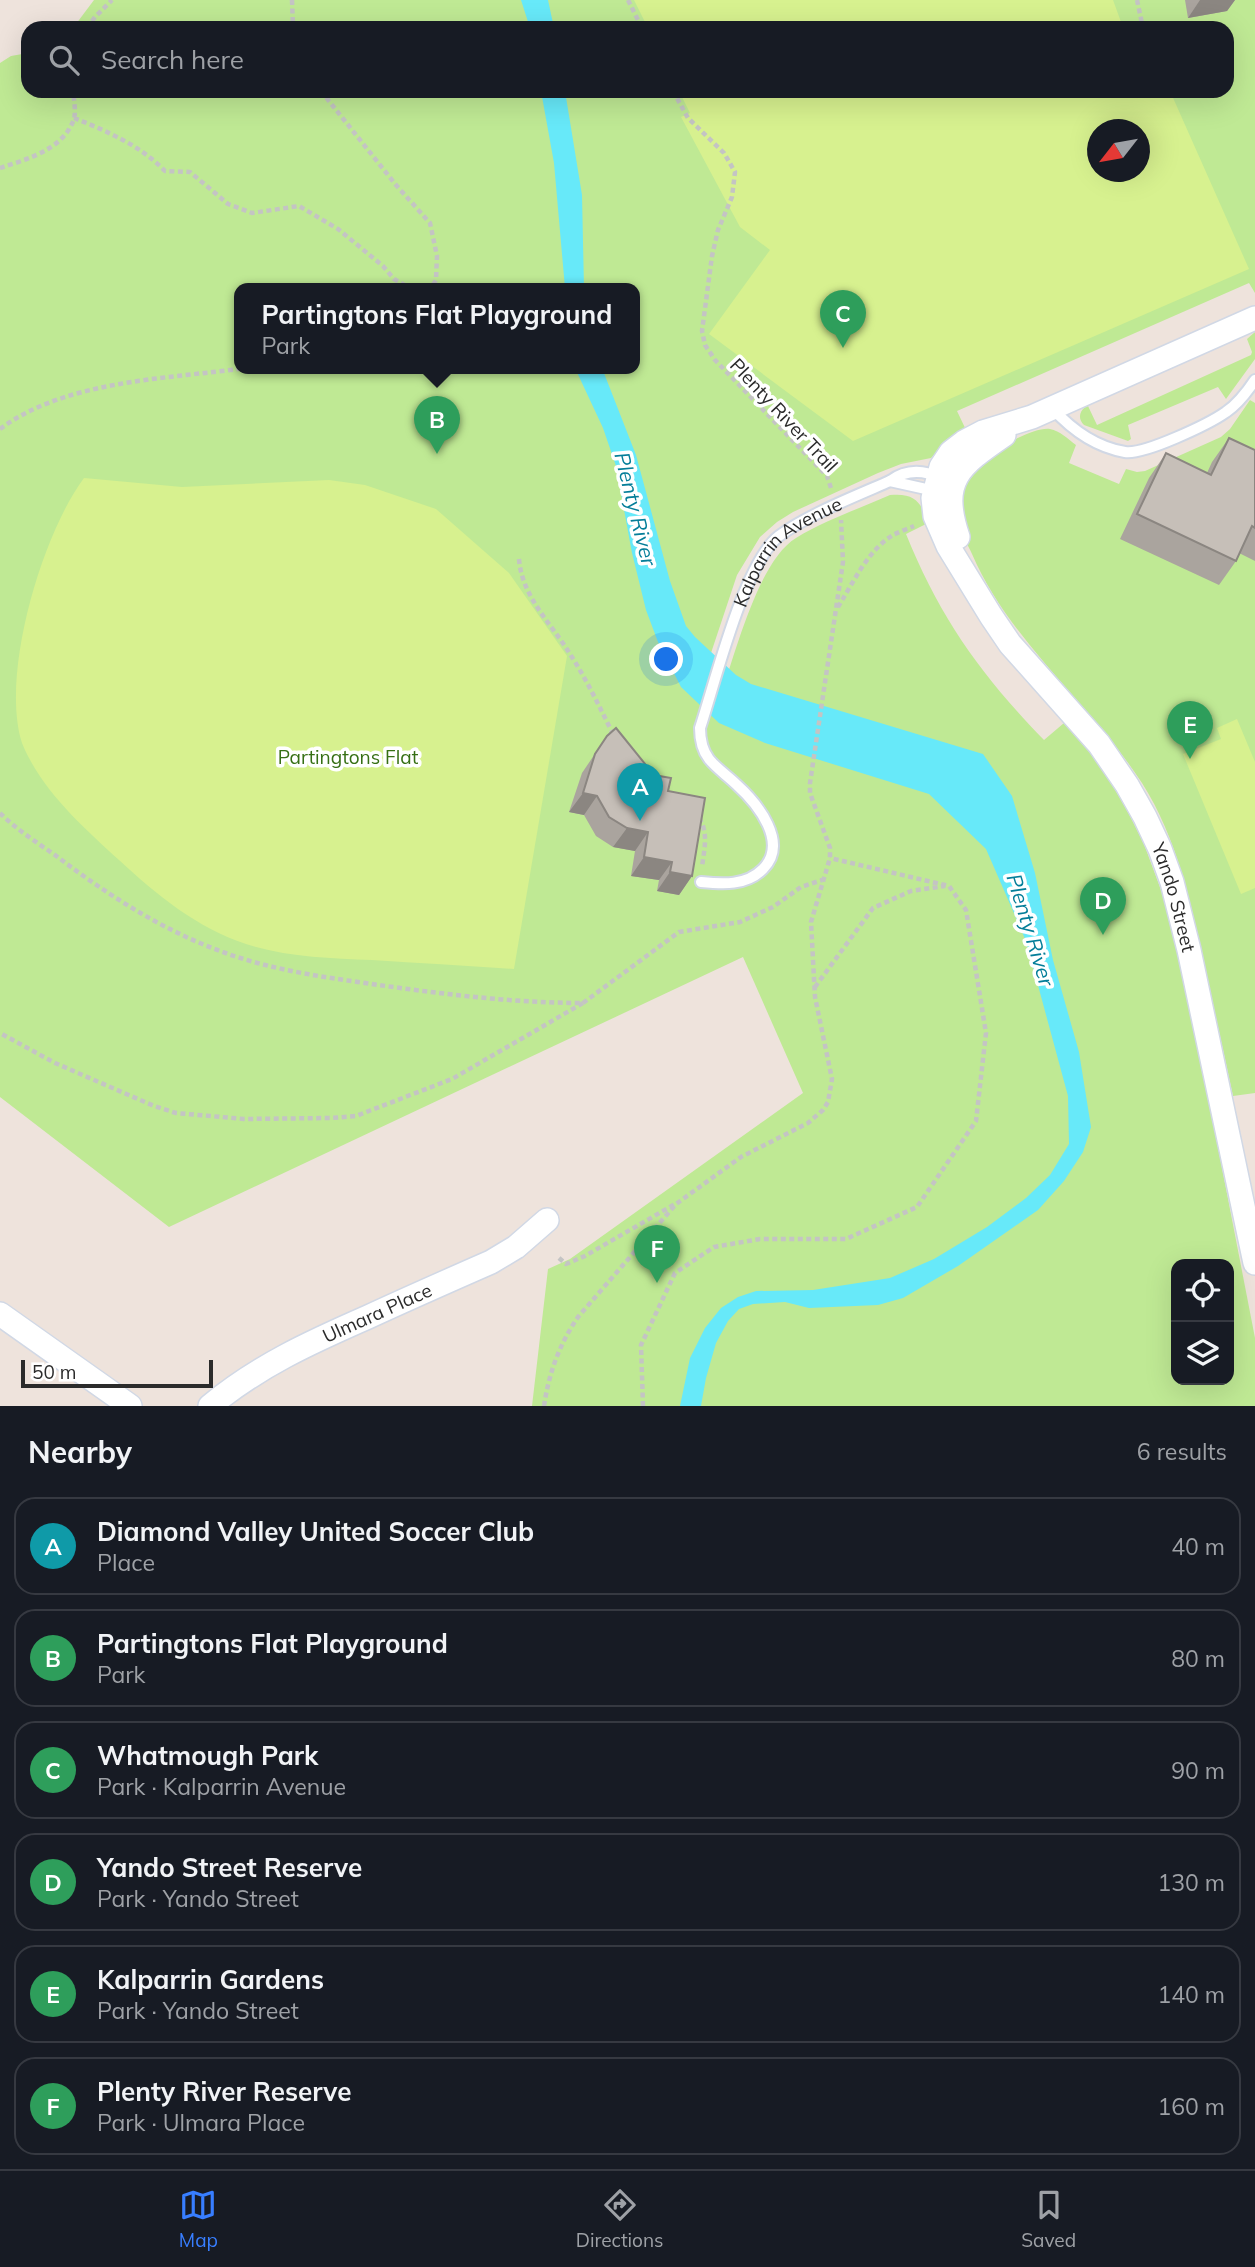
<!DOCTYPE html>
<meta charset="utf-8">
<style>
body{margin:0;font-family:Mulish,sans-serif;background:#242831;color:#f1f3f6}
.controls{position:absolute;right:21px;bottom:21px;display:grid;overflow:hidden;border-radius:14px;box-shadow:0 7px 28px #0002}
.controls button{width:63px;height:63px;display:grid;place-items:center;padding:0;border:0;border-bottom:2px solid #363941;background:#171b24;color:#f1f3f6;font:35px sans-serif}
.compass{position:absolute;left:1087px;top:119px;width:63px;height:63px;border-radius:50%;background:#171b24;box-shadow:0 7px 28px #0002;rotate:239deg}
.scale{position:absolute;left:21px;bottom:18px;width:192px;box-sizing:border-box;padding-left:7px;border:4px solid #2b2b2b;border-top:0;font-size:19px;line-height:24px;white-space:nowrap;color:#2b2b2b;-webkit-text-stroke:5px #fff;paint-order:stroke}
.you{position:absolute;left:667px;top:660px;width:24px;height:24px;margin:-18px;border:5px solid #fff;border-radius:50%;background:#1a73e8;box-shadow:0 0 0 10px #1a73e833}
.badge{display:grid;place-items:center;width:46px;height:46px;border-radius:50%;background:#387eff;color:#fff;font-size:23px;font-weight:700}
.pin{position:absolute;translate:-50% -58px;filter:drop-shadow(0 2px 4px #0008)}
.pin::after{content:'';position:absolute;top:37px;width:24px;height:21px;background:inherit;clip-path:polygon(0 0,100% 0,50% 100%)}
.popup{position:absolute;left:234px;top:283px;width:406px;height:91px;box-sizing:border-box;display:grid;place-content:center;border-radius:14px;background:#171b24;filter:drop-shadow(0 2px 5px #0005);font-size:23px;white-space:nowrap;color:#9ea1a6}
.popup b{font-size:26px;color:#f1f3f6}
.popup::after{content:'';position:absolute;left:50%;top:100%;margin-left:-14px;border:14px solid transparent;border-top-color:#171b24}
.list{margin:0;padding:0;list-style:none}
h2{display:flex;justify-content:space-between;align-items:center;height:91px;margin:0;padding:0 28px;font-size:30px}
h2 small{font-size:23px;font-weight:400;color:#9ea1a6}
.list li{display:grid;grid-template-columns:46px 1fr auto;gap:21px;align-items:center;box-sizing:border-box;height:98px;margin:0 14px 14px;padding:0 14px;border:2px solid #363941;border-radius:21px}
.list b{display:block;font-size:26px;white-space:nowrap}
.list p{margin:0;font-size:23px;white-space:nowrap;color:#9ea1a6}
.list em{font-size:23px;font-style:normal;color:#9ea1a6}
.icon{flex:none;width:38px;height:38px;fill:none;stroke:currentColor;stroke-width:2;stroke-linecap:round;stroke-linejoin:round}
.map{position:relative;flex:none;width:1255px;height:1406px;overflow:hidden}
.search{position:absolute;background:#171b24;box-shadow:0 7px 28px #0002;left:21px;right:21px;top:21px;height:77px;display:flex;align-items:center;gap:18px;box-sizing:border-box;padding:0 24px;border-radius:21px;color:#9ea1a6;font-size:26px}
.sheet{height:763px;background:#171b24}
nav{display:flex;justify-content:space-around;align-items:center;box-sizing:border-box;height:98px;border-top:2px solid #363941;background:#171b24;font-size:19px;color:#9ea1a6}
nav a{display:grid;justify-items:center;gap:4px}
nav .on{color:#387eff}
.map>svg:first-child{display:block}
</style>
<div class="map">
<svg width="1255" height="1406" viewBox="0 0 1255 1406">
<rect width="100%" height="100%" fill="#eee3dc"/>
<path fill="#bfe994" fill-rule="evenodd" d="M 94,0 L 1255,0 L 1255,293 L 1249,283 L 957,411 L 967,432 L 945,444 L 931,458 L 901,464 L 878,473 L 793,512 L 777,522 L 760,537 L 737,575 L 701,683 L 720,697 C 735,655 758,561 796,538 C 825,520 859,509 890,495 C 915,493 919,501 930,522 L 906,534 C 940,618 981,675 1044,740 L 1064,723 L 1079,736 L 1101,765 L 1129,814 L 1144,844 L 1168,909 L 1216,1137 L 1255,1338 L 1255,1406 L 532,1406 L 548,1269 L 570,1259 L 803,1093 L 743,957 L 169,1227 L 0,1097 L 0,63 L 11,56 L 28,53 L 28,91 L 1227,91 L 1227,28 L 73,28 ZM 1098,130 L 1140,130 L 1140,172 L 1098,172 ZM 239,288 L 635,288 L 635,368 L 239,368 ZM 1176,1264 L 1229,1264 L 1229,1380 L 1176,1380 Z
M 1255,332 L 1255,359 L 1226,399 L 1218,387 L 1128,425 L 1131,439 L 1128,441 L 1084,425 C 1078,419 1079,412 1085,407 L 1088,406 L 1097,425 L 1251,355 L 1252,352 L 1247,339 Z
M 1250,400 L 1255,403 L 1255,1093 L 1233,1096 C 1224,1053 1214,1010 1205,967 C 1191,904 1177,838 1142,783 C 1090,703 1010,642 972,554 C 968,545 961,534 959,525 C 958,518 962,484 965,478 C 973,460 1031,426 1050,429 C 1060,431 1068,439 1076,445 L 1069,463 L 1119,484 L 1126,469 L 1137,472 L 1145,471 L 1221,437 L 1230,429 Z"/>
<path fill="#d7f18f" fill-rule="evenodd" d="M 634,0 L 1113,0 L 1121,22 L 1126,28 L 648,28 Z
M 679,91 L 1170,91 L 1249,269 L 853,441 L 709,334 L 770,250 L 740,227 L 681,117 L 690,113 ZM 1098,130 L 1140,130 L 1140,172 L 1098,172 Z
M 84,478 L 182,487 L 329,480 L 365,485 L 436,509 L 509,573 L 567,656 L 514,969 C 467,966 419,963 372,960 C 329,958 287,957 246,944 C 197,928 157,895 119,860 C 83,827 41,790 22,743 C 0,675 42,534 84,478 Z
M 1237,719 L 1255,762 L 1255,888 L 1241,894 L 1183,754 L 1221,739 L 1217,728 Z"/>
<path fill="#67e9f9" d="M 521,0 L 548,0 L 554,28 L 530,28 Z
M 541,91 L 565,91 L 582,195 L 584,288 L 565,288 L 554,163 Z
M 575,368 L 602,368 L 636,455 L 670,581 L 686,626 L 695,637 L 736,675 L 751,684 L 983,754 L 1012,796 L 1035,873 L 1053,960 L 1079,1052 L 1091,1127 L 1083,1152 L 1064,1181 L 1038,1210 L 958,1266 L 903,1298 L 878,1305 L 809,1308 L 785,1302 L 753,1304 L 739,1309 L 728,1321 L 716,1343 L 706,1378 L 701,1406 L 680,1406 L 690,1358 L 705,1328 L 721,1308 L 738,1297 L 756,1291 L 813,1290 L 890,1278 L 934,1259 L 987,1227 L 1026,1198 L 1050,1175 L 1069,1144 L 1068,1096 L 1026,941 L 986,849 L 929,794 L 765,743 L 719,723 L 681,687 L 658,642 L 646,610 L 632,553 L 616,466 L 603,428 Z"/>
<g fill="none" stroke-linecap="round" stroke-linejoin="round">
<g stroke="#d1d8e5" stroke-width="14">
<g id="lane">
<path d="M 1052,408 C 1072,430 1095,447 1125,452 C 1144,455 1209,424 1226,412 C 1238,404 1247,392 1255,380"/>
<path d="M 890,481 L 935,491"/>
<path id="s1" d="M 701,882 C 723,884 746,886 763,869 C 789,843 758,804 737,785 C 728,776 717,769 709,759 C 702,750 700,740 700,728 C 715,683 744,563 779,536 C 807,515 858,495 890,481 C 906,469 924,470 941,478"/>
</g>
</g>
<g stroke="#d1d8e5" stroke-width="26">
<g id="street">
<path id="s2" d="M 1255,318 L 1032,417 L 983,432 L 964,442 L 951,452 L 941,467 L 933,498 L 935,516 L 948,546 L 991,616 L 1010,644 L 1099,744 L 1127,785 L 1145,817 L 1160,849 L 1172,882 L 1189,950 L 1255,1263"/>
<path d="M 958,537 C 939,480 959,466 1004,435"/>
<path d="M 0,1314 L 130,1406"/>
<path id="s3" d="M 210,1406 C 258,1366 311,1342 368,1317 C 409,1298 450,1280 491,1262 L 516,1247 L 547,1220"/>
</g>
</g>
<path stroke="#c4c4c4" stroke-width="4.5" stroke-dasharray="5 3.5" stroke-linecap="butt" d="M 292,0 L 293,28
M 628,0 L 642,28
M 1137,0 L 1143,28
M 87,28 L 95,17 L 112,0
M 321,91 L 396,185 L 430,223 L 437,256 L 436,280 L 431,288
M 673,91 L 688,118 L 724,153 L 735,172 L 732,197 L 718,230 L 712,256 L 702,331 L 705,345 L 715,360 L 827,476 L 831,488
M 74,118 C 107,131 141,146 165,171 L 190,172 L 228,204 L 252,213 L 299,206 L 338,229 L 383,266 L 394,279 L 410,288
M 0,168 C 27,159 63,150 74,119 C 76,111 74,100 73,91
M 0,429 C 66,380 167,379 246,368
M 519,559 C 522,597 551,623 570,654 C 587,680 600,708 614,736
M 838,607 C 853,583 868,550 893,535 C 899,532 907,529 914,526
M 0,813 C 16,829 36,842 55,855 C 105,893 160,929 220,951 C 273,971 330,978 386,986 C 451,995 517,1003 583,1003 L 452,1079 L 356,1116 L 331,1118 L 244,1119 L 176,1113 L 154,1106 L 55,1063 L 0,1033
M 699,818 C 709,833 704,850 702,867
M 815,987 L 873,908 L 911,891 L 945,886
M 583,1003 L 679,932 L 740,922 L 773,907 L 801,887 L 822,880
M 559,1258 L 566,1264 L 585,1256 L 675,1204
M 544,1406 C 549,1373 559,1345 578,1317 L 676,1204 L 741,1157 L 808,1123 L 823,1110 L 828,1102 L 832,1079 L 815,997 L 811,922 L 830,858 L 830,848 L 810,793 L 810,783 L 843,562 L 841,520
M 643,1406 L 641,1345 L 675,1273 L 714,1247 L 760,1239 L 846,1239 L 917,1207 L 976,1121 L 986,1033 L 966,910 L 949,886 L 830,858"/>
<use href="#lane" stroke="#fff" stroke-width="10"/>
<use href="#street" stroke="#fff" stroke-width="23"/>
</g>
<path fill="#aaa49e" d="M 1185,0 L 1235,0 L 1227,11 L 1188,18 Z
M 1229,438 L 1255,450 L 1255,561 L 1239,553 L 1236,561 L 1219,585 L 1120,539 L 1149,478 L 1166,453 L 1207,473 L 1212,462 Z
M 607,736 L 654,775 L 668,791 L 692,876 L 679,895 L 657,891 L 659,880 L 631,876 L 635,851 L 613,847 L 596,836 L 584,815 L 569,812 L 582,773 Z"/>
<path fill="#8b8681" d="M 1200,0 L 1235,0 L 1227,11 L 1188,18 Z
M 583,793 L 597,796 L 584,815 L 569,812 Z
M 627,828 L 648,832 L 635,851 L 613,847 Z
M 644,857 L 672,862 L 659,880 L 631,876 Z
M 670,872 L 692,876 L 679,895 L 657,891 Z"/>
<path fill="#c6bfb8" stroke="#8b8681" stroke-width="2" d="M 1229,438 L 1255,450 L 1255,528 L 1252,526 L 1236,561 L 1137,514 L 1166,453 L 1211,475 Z
M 616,728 L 654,775 L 671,778 L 668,791 L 705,798 L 692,876 L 670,872 L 672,862 L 644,857 L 648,832 L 627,828 L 609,817 L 597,796 L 583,793 L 595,754 L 607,736 Z"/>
<g text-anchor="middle" stroke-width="7" stroke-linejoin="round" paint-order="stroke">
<g font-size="19" fill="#2b2b2b" stroke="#fff">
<text transform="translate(784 415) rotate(47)" y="7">Plenty River Trail</text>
<text dy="7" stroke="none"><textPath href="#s1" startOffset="439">Kalparrin Avenue</textPath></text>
<text dy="7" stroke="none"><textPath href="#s2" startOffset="856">Yando Street</textPath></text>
<text dy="7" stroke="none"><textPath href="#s3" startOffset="192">Ulmara Place</textPath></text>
</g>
<g font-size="19" fill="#366f14" stroke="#fff">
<text x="348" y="764">Partingtons Flat</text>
</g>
<g font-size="21" font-style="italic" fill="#047e99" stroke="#fff">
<text transform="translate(635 509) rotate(76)" y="7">Plenty River</text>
<text transform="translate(1030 930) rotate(73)" y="7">Plenty River</text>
</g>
</g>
</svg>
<div class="controls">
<button><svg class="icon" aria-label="locate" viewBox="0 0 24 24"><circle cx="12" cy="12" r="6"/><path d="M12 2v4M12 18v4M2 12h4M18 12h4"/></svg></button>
<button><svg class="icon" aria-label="layers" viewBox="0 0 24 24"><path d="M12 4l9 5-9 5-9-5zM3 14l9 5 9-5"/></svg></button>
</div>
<svg class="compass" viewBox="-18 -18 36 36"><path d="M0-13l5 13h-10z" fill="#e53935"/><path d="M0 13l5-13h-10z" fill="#9ea1a6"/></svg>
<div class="scale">50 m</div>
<div class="you"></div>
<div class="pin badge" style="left:640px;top:821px;background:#0f9aa8">A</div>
<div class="pin badge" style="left:437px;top:454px;background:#2e9e5b">B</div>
<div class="popup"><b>Partingtons Flat Playground</b>Park</div>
<div class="pin badge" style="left:843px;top:348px;background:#2e9e5b">C</div>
<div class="pin badge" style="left:1103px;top:935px;background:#2e9e5b">D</div>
<div class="pin badge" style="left:1190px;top:759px;background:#2e9e5b">E</div>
<div class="pin badge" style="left:657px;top:1283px;background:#2e9e5b">F</div>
<div class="search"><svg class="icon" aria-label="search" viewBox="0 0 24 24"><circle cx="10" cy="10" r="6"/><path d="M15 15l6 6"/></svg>Search here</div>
</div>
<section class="sheet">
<h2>Nearby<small>6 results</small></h2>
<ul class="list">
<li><span class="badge" style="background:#0f9aa8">A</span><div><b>Diamond Valley United Soccer Club</b><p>Place</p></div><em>40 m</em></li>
<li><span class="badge" style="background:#2e9e5b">B</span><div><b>Partingtons Flat Playground</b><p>Park</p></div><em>80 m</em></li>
<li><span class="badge" style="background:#2e9e5b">C</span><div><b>Whatmough Park</b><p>Park · Kalparrin Avenue</p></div><em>90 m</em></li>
<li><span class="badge" style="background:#2e9e5b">D</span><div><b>Yando Street Reserve</b><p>Park · Yando Street</p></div><em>130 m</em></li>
<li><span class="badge" style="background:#2e9e5b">E</span><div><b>Kalparrin Gardens</b><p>Park · Yando Street</p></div><em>140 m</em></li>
<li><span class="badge" style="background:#2e9e5b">F</span><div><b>Plenty River Reserve</b><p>Park · Ulmara Place</p></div><em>160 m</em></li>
</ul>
</section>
<nav>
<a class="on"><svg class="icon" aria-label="map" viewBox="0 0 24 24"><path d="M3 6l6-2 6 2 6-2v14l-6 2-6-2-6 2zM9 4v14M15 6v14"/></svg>Map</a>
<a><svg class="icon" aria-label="directions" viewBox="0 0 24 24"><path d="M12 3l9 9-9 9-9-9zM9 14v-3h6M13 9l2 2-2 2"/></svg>Directions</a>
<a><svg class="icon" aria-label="saved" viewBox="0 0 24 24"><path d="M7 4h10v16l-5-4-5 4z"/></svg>Saved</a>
</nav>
